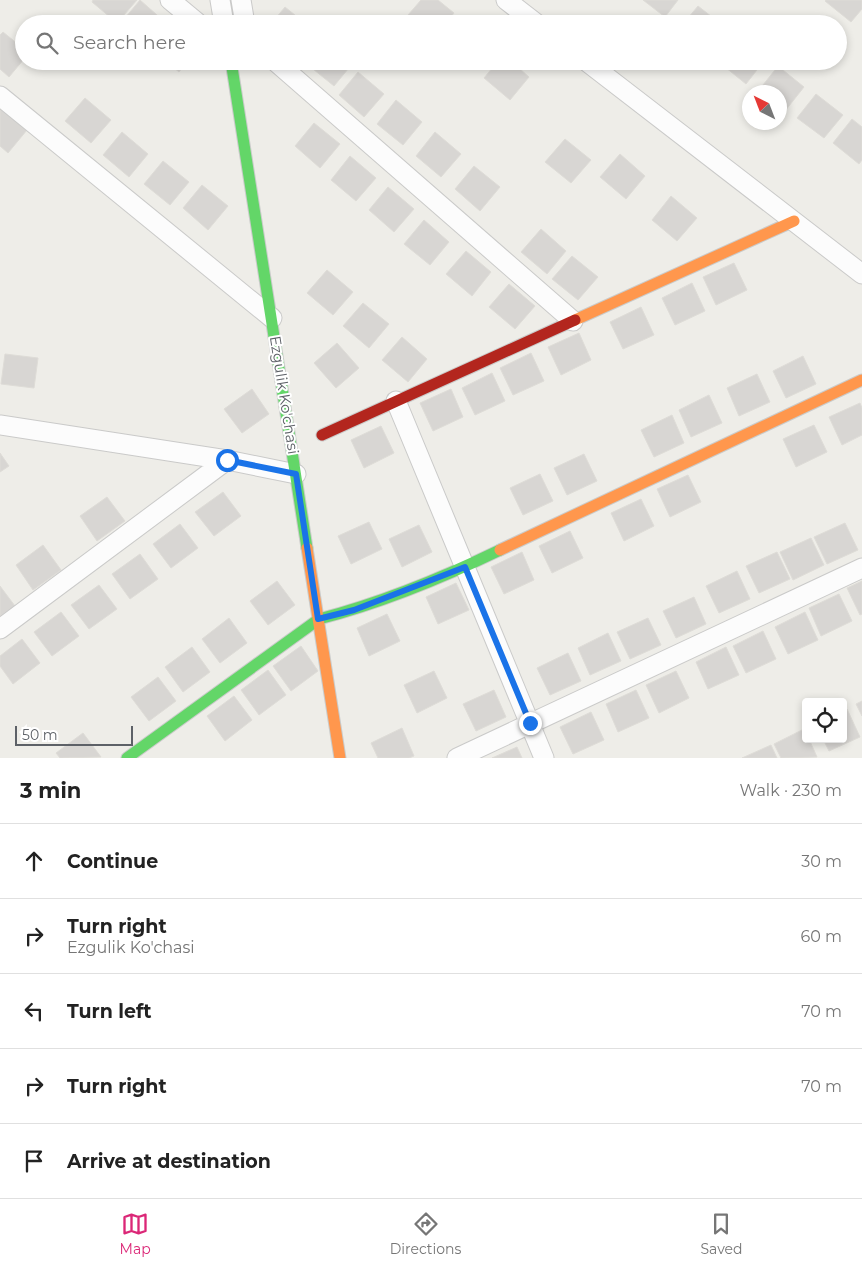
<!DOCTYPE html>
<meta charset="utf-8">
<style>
body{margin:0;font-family:Montserrat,sans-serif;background:#f2f2f2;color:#222}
.controls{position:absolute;right:15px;bottom:15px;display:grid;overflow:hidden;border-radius:5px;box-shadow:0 2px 8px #0003}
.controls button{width:45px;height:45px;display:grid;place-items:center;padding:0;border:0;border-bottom:1px solid #e0e0e0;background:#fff;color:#222;font:25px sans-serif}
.compass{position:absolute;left:742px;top:85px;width:45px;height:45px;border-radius:50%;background:#fff;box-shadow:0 2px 8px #0003;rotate:318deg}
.scale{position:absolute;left:15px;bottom:12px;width:118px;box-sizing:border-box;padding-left:5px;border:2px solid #5d6167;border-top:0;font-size:14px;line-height:18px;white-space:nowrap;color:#5d6167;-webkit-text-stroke:4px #fff;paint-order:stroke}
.stop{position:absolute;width:15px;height:15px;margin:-11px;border:4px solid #1a73e8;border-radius:50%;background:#fff}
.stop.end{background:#1a73e8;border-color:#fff;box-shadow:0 1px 5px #0008}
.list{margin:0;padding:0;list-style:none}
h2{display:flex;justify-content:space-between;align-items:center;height:65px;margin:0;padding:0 20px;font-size:21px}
h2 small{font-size:16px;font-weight:400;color:#767676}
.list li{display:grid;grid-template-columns:32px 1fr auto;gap:15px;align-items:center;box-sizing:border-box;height:75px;padding:0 20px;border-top:1px solid #e0e0e0}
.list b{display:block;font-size:19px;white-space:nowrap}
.list p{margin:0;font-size:16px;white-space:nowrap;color:#767676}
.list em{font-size:16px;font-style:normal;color:#767676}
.icon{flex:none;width:28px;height:28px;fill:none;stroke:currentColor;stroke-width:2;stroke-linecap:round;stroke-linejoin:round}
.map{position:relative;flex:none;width:862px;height:758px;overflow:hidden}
.search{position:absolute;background:#fff;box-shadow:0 2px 8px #0003;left:15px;right:15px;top:15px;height:55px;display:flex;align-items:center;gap:12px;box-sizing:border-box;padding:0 18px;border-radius:28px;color:#767676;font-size:19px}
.sheet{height:440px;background:#fff}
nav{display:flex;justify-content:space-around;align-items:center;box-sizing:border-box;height:70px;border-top:1px solid #e0e0e0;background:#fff;font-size:14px;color:#767676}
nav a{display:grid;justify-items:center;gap:2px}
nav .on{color:#db2777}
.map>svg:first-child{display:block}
</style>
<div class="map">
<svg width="862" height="758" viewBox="0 0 862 758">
<rect width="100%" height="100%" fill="#eeede8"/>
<path fill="#d8d6d3" stroke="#dedcd7" d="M 93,0 L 137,0 L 117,23 L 92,2 Z
M 140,0 L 165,22 L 164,24 L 120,24 Z
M 421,0 L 438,0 L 454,13 L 445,24 L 419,24 L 408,15 Z
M 643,0 L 678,0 L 665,17 Z
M 826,0 L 862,0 L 862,9 L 851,22 L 825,1 Z
M 698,6 L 721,24 L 683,24 Z
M 285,7 L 306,24 L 271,24 Z
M 3,32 L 24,49 L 24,59 L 9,77 L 0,69 L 0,35 Z
M 166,61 L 187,61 L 179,72 Z
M 311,61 L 351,61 L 353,63 L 334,86 L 308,65 Z
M 498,61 L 511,61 L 529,77 L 510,100 L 484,78 Z
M 721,61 L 764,61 L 746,84 L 720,63 Z
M 778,66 L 804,87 L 785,111 L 780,106 L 780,92 L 762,92 L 759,90 Z
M 358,72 L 384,94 L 364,117 L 339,95 Z
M 816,94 L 843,115 L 824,138 L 797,118 Z
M 85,98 L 111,120 L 91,143 L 65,121 Z
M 396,100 L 422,122 L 403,145 L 377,124 Z
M 2,108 L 27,130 L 8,153 L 0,146 L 0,110 Z
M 852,119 L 862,127 L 862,160 L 859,164 L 833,143 Z
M 314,123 L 340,144 L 320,168 L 295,146 Z
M 122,132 L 148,154 L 129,177 L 103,155 Z
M 435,132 L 461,154 L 441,177 L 416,156 Z
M 565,139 L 591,160 L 571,183 L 545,162 Z
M 620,154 L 645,176 L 626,199 L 600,177 Z
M 350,156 L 376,178 L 356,201 L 331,180 Z
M 163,161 L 189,182 L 170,205 L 144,184 Z
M 474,166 L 500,187 L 480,211 L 455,189 Z
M 202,185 L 228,206 L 208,230 L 183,208 Z
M 388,187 L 414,209 L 394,232 L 369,210 Z
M 671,196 L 697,218 L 677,241 L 652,220 Z
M 424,220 L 449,242 L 430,265 L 404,244 Z
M 541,229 L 566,251 L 547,274 L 521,252 Z
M 466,251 L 491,272 L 472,296 L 446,274 Z
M 572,256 L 598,277 L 578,300 L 552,279 Z
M 734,263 L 747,290 L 716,305 L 703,277 Z
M 327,270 L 353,292 L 333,315 L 307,293 Z
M 692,283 L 705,311 L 675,325 L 662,298 Z
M 509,284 L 535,306 L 515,329 L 489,307 Z
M 363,303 L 389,324 L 369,348 L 343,326 Z
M 641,307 L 654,335 L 623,349 L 610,322 Z
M 579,333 L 591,360 L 561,375 L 548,347 Z
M 402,337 L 427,359 L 408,382 L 382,360 Z
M 337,343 L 359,368 L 336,388 L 314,363 Z
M 531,353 L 544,381 L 513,395 L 500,368 Z
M 5,354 L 38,358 L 34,388 L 1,384 Z
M 803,356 L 816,384 L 786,398 L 773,371 Z
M 492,373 L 505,401 L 475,415 L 462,388 Z
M 757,374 L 770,402 L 739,416 L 727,388 Z
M 252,389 L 269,414 L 242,433 L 224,409 Z
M 451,389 L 463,417 L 433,431 L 420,403 Z
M 709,395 L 722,423 L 691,437 L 679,410 Z
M 860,403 L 862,408 L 862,435 L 842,445 L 829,417 Z
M 672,415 L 684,443 L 654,457 L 641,430 Z
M 814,425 L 827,452 L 796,467 L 783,439 Z
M 381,426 L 394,453 L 364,468 L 351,440 Z
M 0,453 L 9,466 L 0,472 Z
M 584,454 L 597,481 L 567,495 L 554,468 Z
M 540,474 L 553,501 L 523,515 L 510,488 Z
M 688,475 L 701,502 L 670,517 L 657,489 Z
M 223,492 L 241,516 L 214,536 L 195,512 Z
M 107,497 L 125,521 L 97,541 L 80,516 Z
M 641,499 L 654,526 L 624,541 L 611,513 Z
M 369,522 L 382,549 L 351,564 L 338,536 Z
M 845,523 L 858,550 L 827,564 L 814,537 Z
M 180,524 L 198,548 L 171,568 L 153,544 Z
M 419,525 L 432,552 L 402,567 L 389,539 Z
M 570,531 L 583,558 L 552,573 L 539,546 Z
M 811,538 L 824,565 L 793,580 L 780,552 Z
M 43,545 L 61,570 L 33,590 L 16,565 Z
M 522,552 L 534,580 L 504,594 L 491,567 Z
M 777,552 L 790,579 L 759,593 L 746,566 Z
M 140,554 L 158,579 L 130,599 L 112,574 Z
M 737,571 L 750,599 L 719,613 L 706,586 Z
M 277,581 L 295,605 L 268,625 L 250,601 Z
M 862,581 L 862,614 L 860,615 L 847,588 Z
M 456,583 L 469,610 L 438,624 L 426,597 Z
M 99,585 L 117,609 L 89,629 L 71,605 Z
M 0,586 L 15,606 L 0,616 Z
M 839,594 L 852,621 L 821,636 L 809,608 Z
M 694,597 L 706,624 L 676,638 L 663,611 Z
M 61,612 L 79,636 L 52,656 L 34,632 Z
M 805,612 L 818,640 L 788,654 L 775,627 Z
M 387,614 L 400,641 L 369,656 L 357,628 Z
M 229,618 L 247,643 L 220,663 L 202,639 Z
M 648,618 L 661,645 L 630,659 L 617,632 Z
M 763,631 L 776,659 L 746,673 L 733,646 Z
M 608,633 L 621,661 L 590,675 L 578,648 Z
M 22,639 L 40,663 L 13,684 L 0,666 L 0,656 Z
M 301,646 L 318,671 L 291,691 L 273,666 Z
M 192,647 L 210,672 L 183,692 L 165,667 Z
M 726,647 L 739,675 L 708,689 L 696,662 Z
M 568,653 L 581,681 L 550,695 L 537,668 Z
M 268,670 L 286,695 L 259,715 L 241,690 Z
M 434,671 L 447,698 L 417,713 L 404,685 Z
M 676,671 L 689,698 L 659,713 L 646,685 Z
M 158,677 L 176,701 L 149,721 L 131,697 Z
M 494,690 L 506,717 L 476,731 L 463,704 Z
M 636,690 L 649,718 L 618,732 L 606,704 Z
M 234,696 L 252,720 L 225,741 L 207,716 Z
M 862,701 L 862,716 L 856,704 Z
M 847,709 L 860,737 L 829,751 L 823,739 L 843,739 L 843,711 Z
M 591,712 L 604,740 L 573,754 L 560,727 Z
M 402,728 L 414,756 L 409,758 L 378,758 L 371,743 Z
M 804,729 L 806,739 L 809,739 L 817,757 L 781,758 L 774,744 Z
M 83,733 L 101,757 L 60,758 L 56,753 Z
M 771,745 L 777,758 L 742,758 Z
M 517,747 L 522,758 L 492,758 Z"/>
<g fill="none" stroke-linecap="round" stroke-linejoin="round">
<g stroke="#cacac9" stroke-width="21">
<path id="street" d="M 170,0 L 199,24
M 220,0 L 224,24
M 241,0 L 245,24
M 506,0 L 537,24
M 275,61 L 573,321
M 586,61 L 862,274
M 0,96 L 272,318
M 396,401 L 544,758
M 0,425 L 227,460 L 296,474
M 0,629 L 227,460
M 457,758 L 862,568"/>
</g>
<g stroke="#cacbca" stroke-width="13">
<path id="fast" d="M 231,61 L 307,548
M 127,758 L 319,619 C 381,603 442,578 500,550"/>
</g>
<g stroke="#cacbca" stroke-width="13">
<path id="slow" d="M 575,320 L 794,221
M 307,548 L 340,758
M 500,550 L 862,380"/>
</g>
<g stroke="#cacbca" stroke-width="13">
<path id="jam" d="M 322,435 L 575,320"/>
</g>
<use href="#street" stroke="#fcfcfc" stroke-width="19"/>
<use href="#fast" stroke="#63d668" stroke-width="11"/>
<use href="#slow" stroke="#ff974d" stroke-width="11"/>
<use href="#jam" stroke="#b3261e" stroke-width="11"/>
</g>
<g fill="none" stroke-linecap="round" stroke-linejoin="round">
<path stroke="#1a73e8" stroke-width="6" d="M 227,460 L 296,474 L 318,619 L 354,610 L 465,567 L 530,723"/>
</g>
<g text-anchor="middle" stroke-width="4" stroke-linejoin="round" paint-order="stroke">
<g font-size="15" fill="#5d6167" stroke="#fff">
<text transform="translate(284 395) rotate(81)" y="5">Ezgulik Ko'chasi</text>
</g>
</g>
</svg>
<div class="controls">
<button><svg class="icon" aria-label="locate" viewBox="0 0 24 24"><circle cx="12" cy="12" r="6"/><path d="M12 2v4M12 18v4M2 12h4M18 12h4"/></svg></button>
</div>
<svg class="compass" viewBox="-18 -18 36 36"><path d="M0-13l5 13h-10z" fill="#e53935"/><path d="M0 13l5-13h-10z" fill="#767676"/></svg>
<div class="scale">50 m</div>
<div class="stop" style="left:227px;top:460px"></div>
<div class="stop end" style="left:530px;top:723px"></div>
<div class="search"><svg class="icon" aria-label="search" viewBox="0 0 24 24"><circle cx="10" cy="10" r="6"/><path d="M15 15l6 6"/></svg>Search here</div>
</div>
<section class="sheet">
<h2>3 min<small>Walk · 230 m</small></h2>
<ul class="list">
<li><svg class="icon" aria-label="ahead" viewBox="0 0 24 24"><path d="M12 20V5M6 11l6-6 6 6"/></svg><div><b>Continue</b></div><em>30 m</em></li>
<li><svg class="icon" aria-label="right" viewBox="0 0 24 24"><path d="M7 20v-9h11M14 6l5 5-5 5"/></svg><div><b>Turn right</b><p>Ezgulik Ko'chasi</p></div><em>60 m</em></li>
<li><svg class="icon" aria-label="left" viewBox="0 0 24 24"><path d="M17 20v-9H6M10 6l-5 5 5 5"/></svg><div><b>Turn left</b></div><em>70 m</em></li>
<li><svg class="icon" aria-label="right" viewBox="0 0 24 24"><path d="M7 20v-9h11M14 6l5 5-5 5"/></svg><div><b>Turn right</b></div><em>70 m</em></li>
<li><svg class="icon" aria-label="arrive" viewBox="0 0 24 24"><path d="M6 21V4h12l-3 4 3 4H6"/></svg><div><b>Arrive at destination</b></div></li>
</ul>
</section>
<nav>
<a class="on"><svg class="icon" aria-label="map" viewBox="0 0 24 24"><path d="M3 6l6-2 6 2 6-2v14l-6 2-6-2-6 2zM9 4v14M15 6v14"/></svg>Map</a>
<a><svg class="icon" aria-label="directions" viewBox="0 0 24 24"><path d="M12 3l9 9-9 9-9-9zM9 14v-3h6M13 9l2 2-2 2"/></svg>Directions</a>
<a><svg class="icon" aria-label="saved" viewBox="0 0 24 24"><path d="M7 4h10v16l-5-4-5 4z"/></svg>Saved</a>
</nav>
